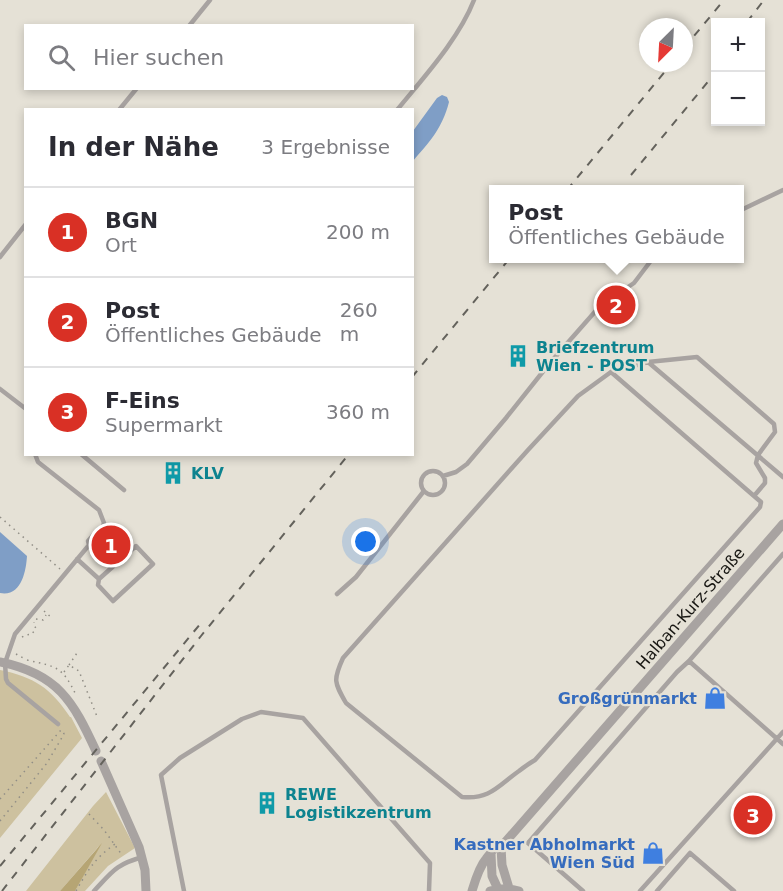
<!DOCTYPE html>
<html lang="de">
<meta charset="utf-8">
<style>
body{margin:0;font-family:"DejaVu Sans",sans-serif;background:#f7f7f7;color:#2b2b33}
.controls{position:absolute;right:18px;top:18px;display:grid;overflow:hidden;border-radius:0px;box-shadow:0 3px 9px #0003}
.controls button{width:54px;height:54px;display:grid;place-items:center;padding:0;border:0;border-bottom:2px solid #e1e1e2;background:#fff;color:#2b2b33;font:30px sans-serif}
.compass{position:absolute;left:639px;top:18px;width:54px;height:54px;border-radius:50%;background:#fff;box-shadow:0 3px 9px #0003;rotate:204deg}
.you{position:absolute;left:366px;top:542px;width:21px;height:21px;margin:-15px;border:4px solid #fff;border-radius:50%;background:#1a73e8;box-shadow:0 0 0 9px #1a73e833}
.badge{display:grid;place-items:center;width:39px;height:39px;border-radius:50%;background:#d93025;color:#fff;font-size:20px;font-weight:700}
.pin{position:absolute;translate:-50% -50%;border:3px solid #fff;box-shadow:0 2px 6px #0006}
.popup{position:absolute;left:489px;top:185px;width:255px;height:78px;box-sizing:border-box;display:grid;place-content:center;border-radius:0px;background:#fff;filter:drop-shadow(0 2px 4px #0005);font-size:20px;white-space:nowrap;color:#7c7c81}
.popup b{font-size:22px;color:#2b2b33}
.popup::after{content:'';position:absolute;left:50%;top:100%;margin-left:-12px;border:12px solid transparent;border-top-color:#fff}
.list{margin:0;padding:0;list-style:none}
h2{display:flex;justify-content:space-between;align-items:center;height:78px;margin:0;padding:0 24px;font-size:26px}
h2 small{font-size:20px;font-weight:400;color:#7c7c81}
.list li{display:grid;grid-template-columns:39px 1fr auto;gap:18px;align-items:center;box-sizing:border-box;height:90px;padding:0 24px;border-top:2px solid #e1e1e2}
.list b{display:block;font-size:22px;white-space:nowrap}
.list p{margin:0;font-size:20px;white-space:nowrap;color:#7c7c81}
.list em{font-size:20px;font-style:normal;color:#7c7c81}
.icon{flex:none;width:33px;height:33px;fill:none;stroke:currentColor;stroke-width:2;stroke-linecap:round;stroke-linejoin:round}
.map{position:relative;flex:none;width:783px;height:891px;overflow:hidden}
.search{position:absolute;background:#fff;box-shadow:0 3px 9px #0003;left:24px;top:24px;width:390px;height:66px;display:flex;align-items:center;gap:15px;box-sizing:border-box;padding:0 21px;border-radius:0px;color:#7c7c81;font-size:22px}
.panel{position:absolute;background:#fff;box-shadow:0 3px 9px #0003;left:24px;top:108px;width:390px;height:348px;border-radius:0px}
.map>svg:first-child{display:block}
</style>
<div class="map">
<svg width="783" height="891" viewBox="0 0 783 891">
<rect width="100%" height="100%" fill="#e5e1d6"/>
<path fill="#cdc19f" d="M 0,670 C 34,677 51,688 70,717 L 71,717 L 82,738 L 0,838 Z
M 106,792 L 135,848 L 108,866 L 85,891 L 75,891 L 99,846 L 60,891 L 26,891 L 93,806 Z"/>
<path fill="#b6a574" d="M 102,843 L 75,891 L 60,891 Z"/>
<path fill="#7f9ec6" d="M 442,95 L 447,97 L 449,102 C 442,129 430,141 413,161 L 413,131 L 437,98 Z
M 0,532 L 27,556 C 26,572 21,597 0,593 Z"/>
<g fill="none" stroke-linecap="round" stroke-linejoin="round">
<path stroke="#918e86" stroke-width="1.5" stroke-dasharray="1.5 4.5" stroke-linecap="butt" d="M 0,517 L 60,569
M 44,611 L 52,618
M 36,619 L 43,620 L 46,615
M 22,637 L 26,635 L 32,634 L 36,628 L 34,626 L 34,622
M 16,654 L 25,659
M 27,660 C 57,667 62,666 76,695
M 69,665 L 77,653
M 64,672 L 69,665 L 79,671 L 98,719
M 0,799 L 61,730
M 89,814 L 104,830 L 122,855
M 0,821 L 47,763 L 64,734 L 62,729
M 76,891 C 88,870 94,859 115,844"/>
<path stroke="#a8a3a1" stroke-width="4.5" d="M 189,26 L 210,0
M 119,110 L 137,88
M 397,110 C 423,78 459,39 474,0
M 739,211 L 783,190
M 0,257 L 26,224
M 648,362 L 611,372 L 754,496 L 765,483 L 765,478 L 756,463 L 758,455 L 775,432 L 774,424 L 697,357 L 648,362 L 783,477
M 611,372 L 578,396 L 528,450 L 343,658 C 333,680 334,682 346,703 L 462,797 C 490,800 499,785 519,771 C 524,767 530,763 535,760 L 760,507 L 761,502 L 754,496
M 0,389 L 26,409
M 35,454 L 38,462 L 99,510 L 104,523 L 100,535 L 93,544 L 89,545
M 81,454 L 124,490
M421 483a12 12 0 1 1 24 0a12 12 0 1 1-24 0Z
M 443,476 L 456,472 L 467,464 L 506,418 L 549,364 L 600,306 L 634,283 L 653,258
M 77,559 L 99,579 L 98,585 L 113,601 L 153,564 L 136,546 L 99,579
M 337,594 L 356,577 L 424,491
M 689,661 L 783,744
M 58,724 L 8,683 L 6,679 L 5,663 L 15,634 L 89,545 L 88,541 L 96,532 L 101,530
M 94,891 C 112,872 116,864 143,857
M 184,891 L 161,775 L 180,758 L 242,719 L 261,712 L 303,718 L 430,863 L 429,891
M 583,891 L 528,843 L 677,672 L 689,661 L 783,554
M 640,891 L 783,732
M 657,891 L 690,853 L 734,891"/>
<path stroke="#a8a3a1" stroke-width="9" d="M 0,662 C 58,674 73,701 96,751
M 101,761 L 139,847 L 145,870 L 146,891
M 501,847 L 502,865 L 509,888
M 491,854 L 492,876 L 498,889
M 472,891 C 475,881 479,867 486,859 C 489,855 492,852 495,847 L 501,847 L 783,524
M 490,891 C 501,888 508,888 519,891"/>
<path stroke="#64625c" stroke-width="2" stroke-dasharray="8 8" stroke-linecap="butt" d="M 747,22 L 764,0
M 684,48 L 724,0
M 631,175 L 716,72
M 567,190 L 672,63
M 412,377 L 510,258
M 0,866 L 201,623
M 2,891 L 201,636 L 349,454"/>
</g>
<defs>
<g id="building-bare" transform="scale(1.8)"><path d="M-4-6H4V6H1V3H-1V6H-4ZM-2.5-4.3h1.7v1.8h-1.7ZM.8-4.3h1.7v1.8H.8ZM-2.5-1h1.7V.8h-1.7ZM.8-1h1.7V.8H.8Z" fill="#0f9aa8" stroke="#e5e1d6" stroke-width="2.5" paint-order="stroke"/></g>
<g id="shop-bare" transform="scale(1.8)"><path d="M-5-2.5h2.3a2.7 3.5 0 0 1 5.4 0H5L5.5 6h-11ZM-1.5-2.5h3a1.5 2.3 0 0 0-3 0Z" fill="#3f7fe0" stroke="#e5e1d6" stroke-width="2.5" paint-order="stroke"/></g>
</defs>
<g fill-rule="evenodd">
<use href="#building-bare" x="518" y="356"/>
<use href="#building-bare" x="173" y="473"/>
<use href="#shop-bare" x="715" y="698"/>
<use href="#building-bare" x="267" y="803"/>
<use href="#shop-bare" x="653" y="853"/>
</g>
<g text-anchor="middle" stroke-width="4.5" stroke-linejoin="round" paint-order="stroke">
<g font-size="16" font-weight="bold" fill="#0d838f" stroke="#e5e1d6" text-anchor="start">
<text x="536" y="353">Briefzentrum<tspan x="536" dy="18">Wien - POST</tspan></text>
<text x="191" y="479">KLV</text>
<text x="285" y="800">REWE<tspan x="285" dy="18">Logistikzentrum</tspan></text>
</g>
<g font-size="16" fill="#181713" stroke="#e5e1d6">
<text transform="translate(690 608) rotate(-49)" y="6">Halban-Kurz-Straße</text>
</g>
<g font-size="16" font-weight="bold" fill="#366cbe" stroke="#e5e1d6" text-anchor="end">
<text x="697" y="704">Großgrünmarkt</text>
<text x="635" y="850">Kastner Abholmarkt<tspan x="635" dy="18">Wien Süd</tspan></text>
</g>
</g>
</svg>
<div class="controls">
<button>+</button>
<button>−</button>
</div>
<svg class="compass" viewBox="-18 -18 36 36"><path d="M0-13l5 13h-10z" fill="#e53935"/><path d="M0 13l5-13h-10z" fill="#7c7c81"/></svg>
<div class="you"></div>
<div class="pin badge" style="left:111px;top:545px">1</div>
<div class="pin badge" style="left:616px;top:305px">2</div>
<div class="popup"><b>Post</b>Öffentliches Gebäude</div>
<div class="pin badge" style="left:753px;top:815px">3</div>
<div class="search"><svg class="icon" aria-label="search" viewBox="0 0 24 24"><circle cx="10" cy="10" r="6"/><path d="M15 15l6 6"/></svg>Hier suchen</div>
<section class="panel">
<h2>In der Nähe<small>3 Ergebnisse</small></h2>
<ul class="list">
<li><span class="badge">1</span><div><b>BGN</b><p>Ort</p></div><em>200 m</em></li>
<li><span class="badge">2</span><div><b>Post</b><p>Öffentliches Gebäude</p></div><em>260 m</em></li>
<li><span class="badge">3</span><div><b>F-Eins</b><p>Supermarkt</p></div><em>360 m</em></li>
</ul>
</section>
</div>
